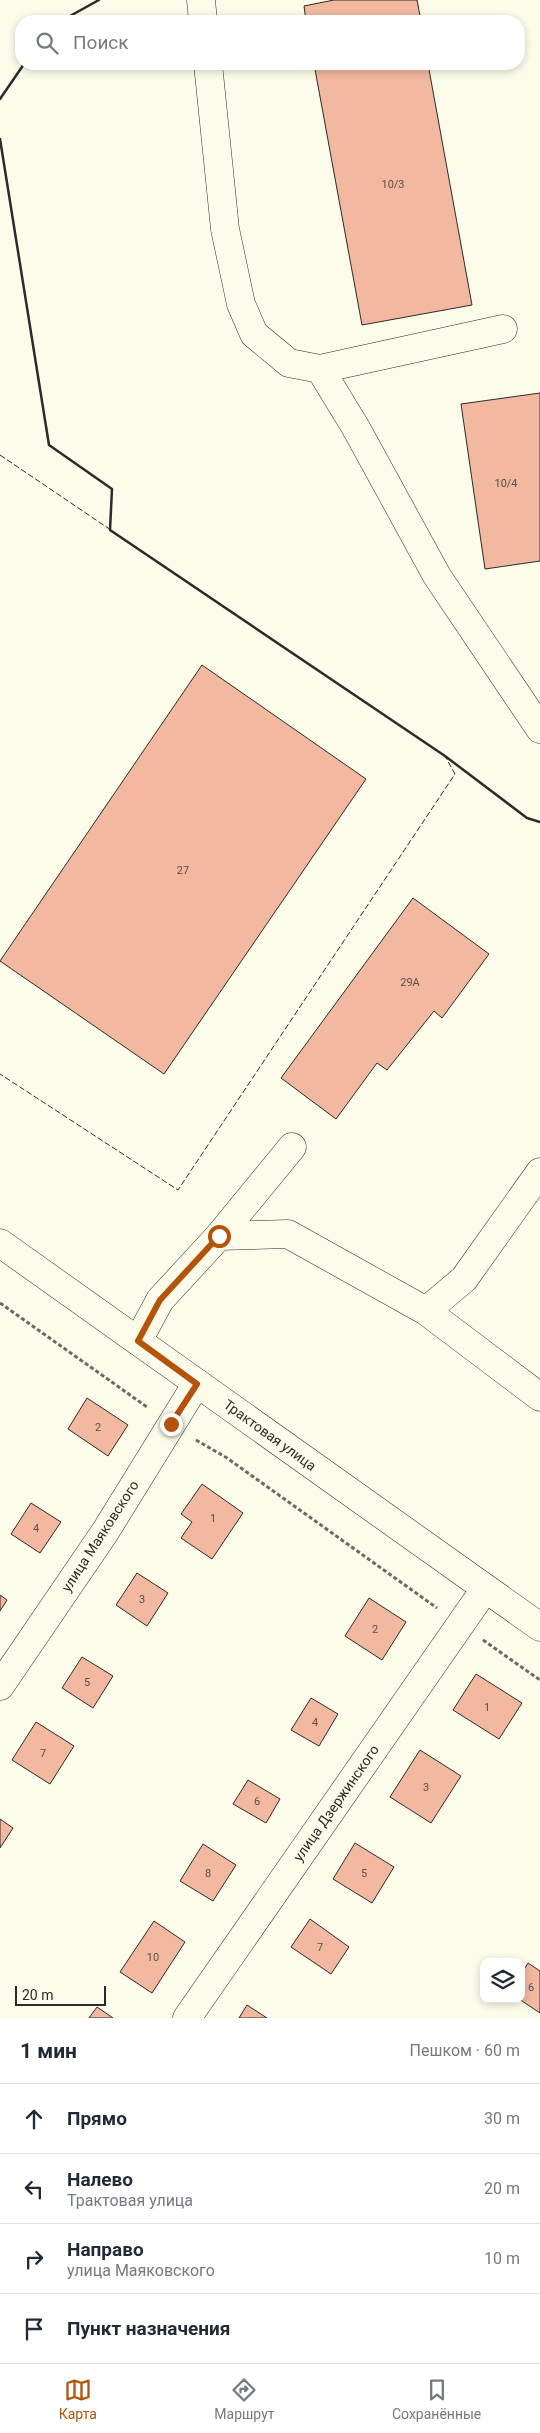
<!DOCTYPE html>
<html lang="ru">
<meta charset="utf-8">
<style>
body{margin:0;font-family:Roboto,sans-serif;background:#f2f2f3;color:#1f2937}
.controls{position:absolute;right:15px;bottom:15px;display:grid;overflow:hidden;border-radius:10px;box-shadow:0 2px 8px #0003}
.controls button{width:45px;height:45px;display:grid;place-items:center;padding:0;border:0;border-bottom:1px solid #e0e1e3;background:#fff;color:#1f2937;font:25px sans-serif}
.scale{position:absolute;left:15px;bottom:12px;width:91px;box-sizing:border-box;padding-left:5px;border:2px solid #2b2b2b;border-top:0;font-size:14px;line-height:18px;white-space:nowrap;color:#2b2b2b;-webkit-text-stroke:4px #fdfbea;paint-order:stroke}
.stop{position:absolute;width:15px;height:15px;margin:-11px;border:4px solid #b45309;border-radius:50%;background:#fff}
.stop.end{background:#b45309;border-color:#fff;box-shadow:0 1px 5px #0008}
.list{margin:0;padding:0;list-style:none}
h2{display:flex;justify-content:space-between;align-items:center;height:65px;margin:0;padding:0 20px;font-size:21px}
h2 small{font-size:16px;font-weight:400;color:#747a83}
.list li{display:grid;grid-template-columns:32px 1fr auto;gap:15px;align-items:center;box-sizing:border-box;height:70px;padding:0 20px;border-top:1px solid #e0e1e3}
.list b{display:block;font-size:19px;white-space:nowrap}
.list p{margin:0;font-size:16px;white-space:nowrap;color:#747a83}
.list em{font-size:16px;font-style:normal;color:#747a83}
.icon{flex:none;width:28px;height:28px;fill:none;stroke:currentColor;stroke-width:2;stroke-linecap:round;stroke-linejoin:round}
.map{position:relative;flex:none;width:540px;height:2018px;overflow:hidden}
.search{position:absolute;background:#fff;box-shadow:0 2px 8px #0003;left:15px;right:15px;top:15px;height:55px;display:flex;align-items:center;gap:12px;box-sizing:border-box;padding:0 18px;border-radius:20px;color:#747a83;font-size:19px}
.sheet{height:345px;background:#fff}
nav{display:flex;justify-content:space-around;align-items:center;box-sizing:border-box;height:70px;border-top:1px solid #e0e1e3;background:#fff;font-size:14px;color:#747a83}
nav a{display:grid;justify-items:center;gap:2px}
nav .on{color:#b45309}
.map>svg:first-child{display:block}
</style>
<div class="map">
<svg width="540" height="2018" viewBox="0 0 540 2018">
<rect width="100%" height="100%" fill="#fdfbea"/>
<path fill="#f2b8a0" stroke="#2b2b2b" d="M 334,0 L 417,0 L 421,21 L 306,21 L 304,6 Z
M 314,64 L 428,64 L 472,305 L 362,325 Z
M 540,393 L 540,561 L 485,569 L 461,404 Z
M 202,665 L 366,779 L 164,1074 L 0,961 Z
M 413,898 L 489,954 L 442,1018 L 434,1011 L 387,1070 L 377,1063 L 336,1119 L 281,1078 Z
M 87,1398 L 128,1425 L 108,1456 L 68,1429 Z
M 202,1484 L 243,1513 L 212,1559 L 181,1538 L 192,1522 L 181,1514 Z
M 31,1503 L 61,1522 L 40,1553 L 11,1534 Z
M 137,1573 L 168,1593 L 147,1626 L 116,1605 Z
M 0,1595 L 7,1600 L 0,1611 Z
M 369,1598 L 406,1622 L 382,1660 L 345,1636 Z
M 82,1657 L 113,1676 L 93,1708 L 62,1688 Z
M 476,1674 L 522,1703 L 499,1739 L 453,1710 Z
M 311,1698 L 338,1714 L 319,1746 L 291,1730 Z
M 36,1722 L 74,1746 L 50,1784 L 12,1760 Z
M 420,1750 L 461,1776 L 431,1823 L 390,1797 Z
M 248,1780 L 280,1799 L 266,1823 L 233,1804 Z
M 0,1819 L 13,1828 L 0,1848 Z
M 355,1843 L 394,1867 L 372,1903 L 333,1879 Z
M 203,1844 L 236,1865 L 213,1901 L 180,1881 Z
M 310,1919 L 349,1947 L 331,1974 L 291,1947 Z
M 154,1921 L 185,1942 L 152,1993 L 120,1972 Z
M 528,1963 L 540,1971 L 540,2013 L 519,1999 L 521,1999 L 521,1974 Z
M 247,2005 L 267,2018 L 239,2018 Z
M 97,2007 L 113,2018 L 89,2018 Z"/>
<g fill="none" stroke-linecap="round" stroke-linejoin="round">
<g stroke="#2b2b2b" stroke-width="29">
<path id="minor" d="M 201,0 L 203,21
M 208,64 L 225,229 L 241,304 L 254,334 L 289,363 L 320,369 L 356,428 L 437,576 L 540,729
M 320,369 L 503,329
M 219,1236 L 292,1147
M 426,1311 L 464,1279 L 540,1172
M 138,1341 L 160,1300 L 219,1236 L 288,1234 L 426,1311 L 540,1397
M 0,1686 L 105,1532 L 197,1383
M 187,2018 L 485,1589"/>
</g>
<g stroke="#2b2b2b" stroke-width="29">
<path id="major" d="M 0,1243 L 540,1627"/>
</g>
<path stroke="#6a6964" stroke-width="3" stroke-dasharray="4 2.5" stroke-linecap="butt" d="M 0,1303 L 147,1407
M 196,1440 L 227,1458 L 437,1608
M 483,1640 L 540,1680"/>
<use href="#minor" stroke="#fdfbea" stroke-width="28"/>
<use href="#major" stroke="#fdfbea" stroke-width="28"/>
<path stroke="#2b2b2b" stroke-width="1" stroke-dasharray="6 2.5" stroke-linecap="butt" d="M 0,455 L 445,756 L 455,774 L 178,1190 L 0,1074"/>
<path stroke="#2b2b2b" stroke-width="2.5" d="M 61,21 L 99,0
M 0,99 L 24,64
M 0,139 L 49,445 L 112,489 L 110,530 L 445,756 L 527,818 L 540,822"/>
</g>
<g fill="none" stroke-linecap="round" stroke-linejoin="round">
<path stroke="#b45309" stroke-width="6" d="M 171,1424 L 197,1384 L 138,1341 L 160,1300 L 219,1236"/>
</g>
<g text-anchor="middle" stroke-width="4" stroke-linejoin="round" paint-order="stroke">
<g font-size="11" fill="#5d4e48">
<text x="393" y="188">10/3</text>
<text x="506" y="487">10/4</text>
<text x="183" y="874">27</text>
<text x="410" y="986">29А</text>
<text x="98" y="1431">2</text>
<text x="213" y="1522">1</text>
<text x="36" y="1532">4</text>
<text x="142" y="1603">3</text>
<text x="375" y="1633">2</text>
<text x="87" y="1686">5</text>
<text x="487" y="1711">1</text>
<text x="315" y="1726">4</text>
<text x="43" y="1757">7</text>
<text x="426" y="1791">3</text>
<text x="257" y="1805">6</text>
<text x="208" y="1877">8</text>
<text x="364" y="1877">5</text>
<text x="320" y="1951">7</text>
<text x="153" y="1961">10</text>
<text x="531" y="1991">6</text>
</g>
<g font-size="14" fill="#2b2b2b" stroke="#fdfbea">
<text transform="translate(270 1435) rotate(36)" y="5">Трактовая улица</text>
<text transform="translate(100 1536) rotate(-57)" y="5">улица Маяковского</text>
<text transform="translate(336 1803) rotate(-55)" y="5">улица Дзержинского</text>
</g>
</g>
</svg>
<div class="controls">
<button><svg class="icon" aria-label="layers" viewBox="0 0 24 24"><path d="M12 4l9 5-9 5-9-5zM3 14l9 5 9-5"/></svg></button>
</div>
<div class="scale">20 m</div>
<div class="stop" style="left:219px;top:1236px"></div>
<div class="stop end" style="left:171px;top:1424px"></div>
<div class="search"><svg class="icon" aria-label="search" viewBox="0 0 24 24"><circle cx="10" cy="10" r="6"/><path d="M15 15l6 6"/></svg>Поиск</div>
</div>
<section class="sheet">
<h2>1 мин<small>Пешком · 60 m</small></h2>
<ul class="list">
<li><svg class="icon" aria-label="ahead" viewBox="0 0 24 24"><path d="M12 20V5M6 11l6-6 6 6"/></svg><div><b>Прямо</b></div><em>30 m</em></li>
<li><svg class="icon" aria-label="left" viewBox="0 0 24 24"><path d="M17 20v-9H6M10 6l-5 5 5 5"/></svg><div><b>Налево</b><p>Трактовая улица</p></div><em>20 m</em></li>
<li><svg class="icon" aria-label="right" viewBox="0 0 24 24"><path d="M7 20v-9h11M14 6l5 5-5 5"/></svg><div><b>Направо</b><p>улица Маяковского</p></div><em>10 m</em></li>
<li><svg class="icon" aria-label="arrive" viewBox="0 0 24 24"><path d="M6 21V4h12l-3 4 3 4H6"/></svg><div><b>Пункт назначения</b></div></li>
</ul>
</section>
<nav>
<a class="on"><svg class="icon" aria-label="map" viewBox="0 0 24 24"><path d="M3 6l6-2 6 2 6-2v14l-6 2-6-2-6 2zM9 4v14M15 6v14"/></svg>Карта</a>
<a><svg class="icon" aria-label="directions" viewBox="0 0 24 24"><path d="M12 3l9 9-9 9-9-9zM9 14v-3h6M13 9l2 2-2 2"/></svg>Маршрут</a>
<a><svg class="icon" aria-label="saved" viewBox="0 0 24 24"><path d="M7 4h10v16l-5-4-5 4z"/></svg>Сохранённые</a>
</nav>
